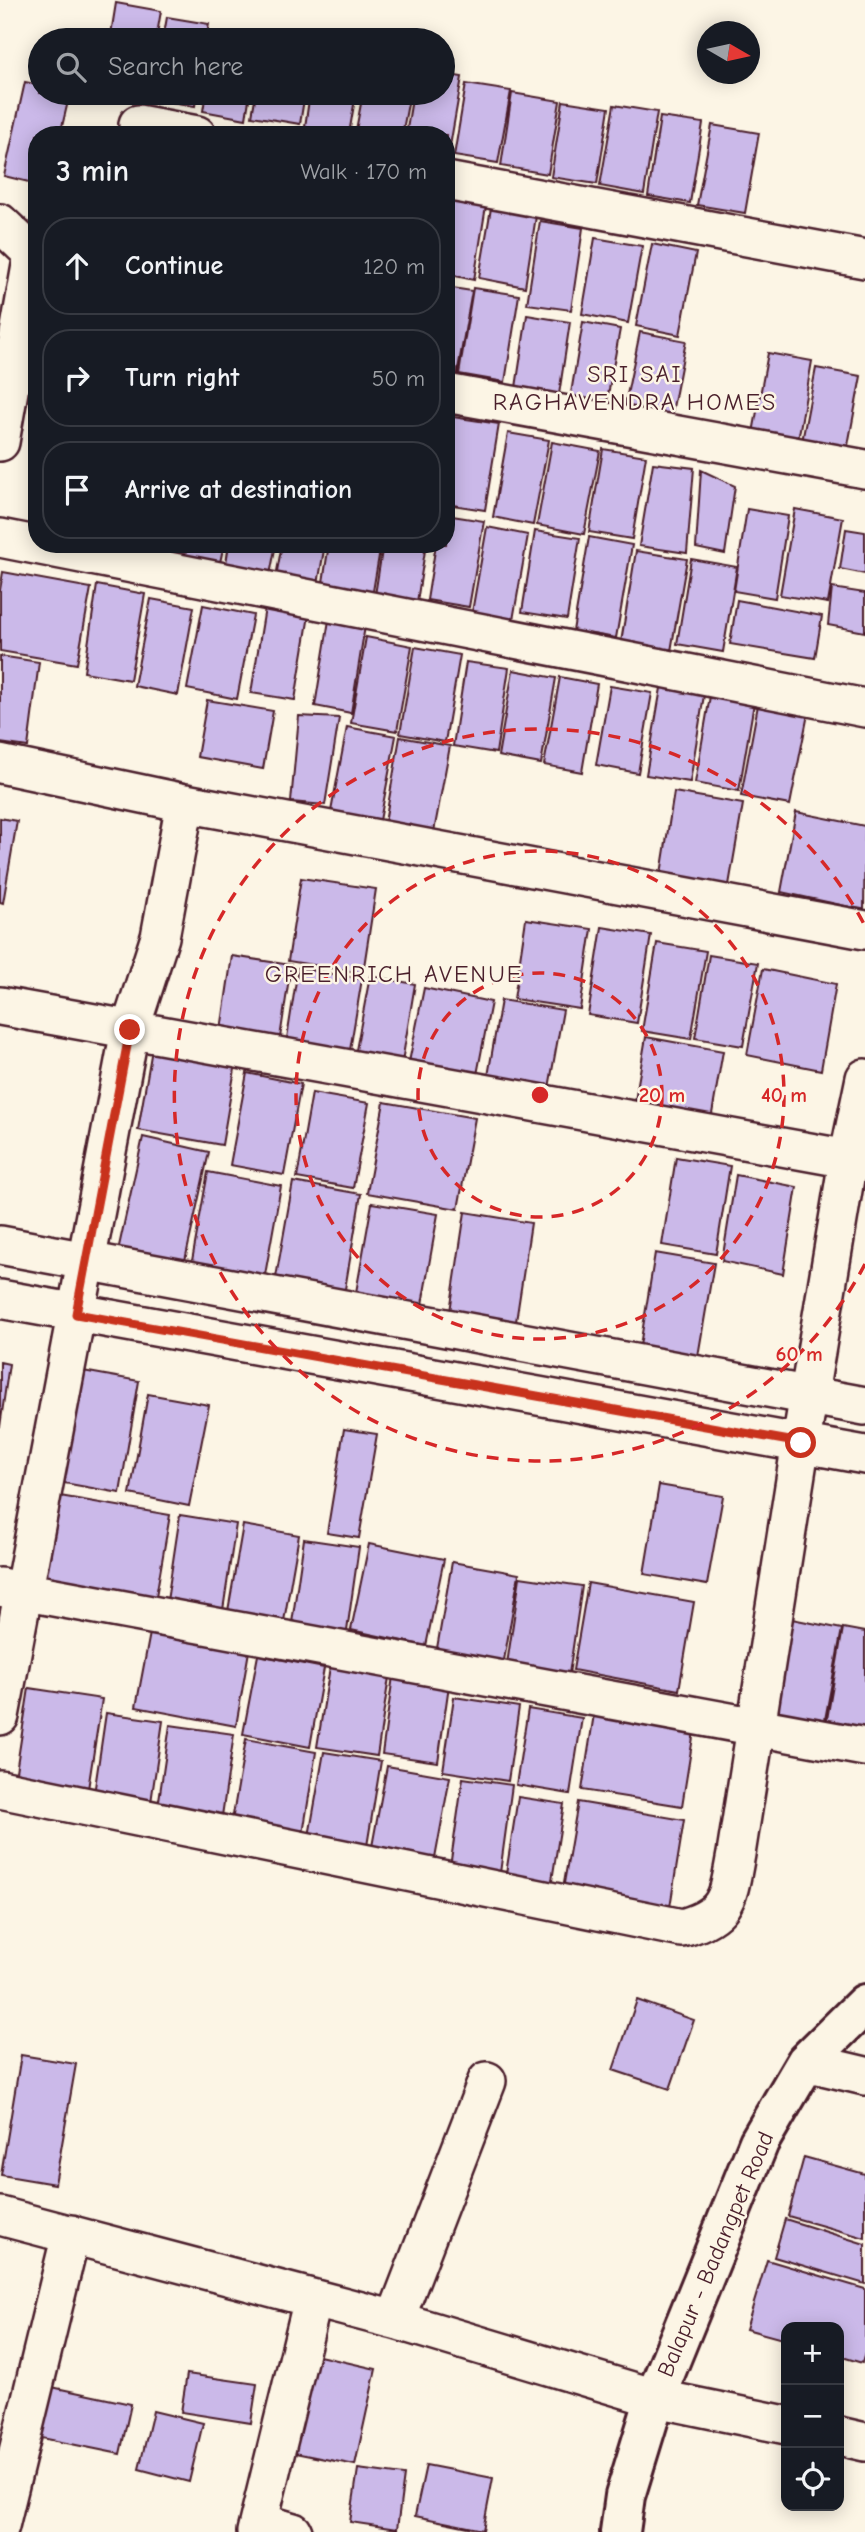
<!DOCTYPE html>
<meta charset="utf-8">
<style>
body{margin:0;font-family:"Comic Neue",sans-serif;background:#20242c;color:#f1f3f6}
.controls{position:absolute;right:21px;bottom:21px;display:grid;overflow:hidden;border-radius:14px;box-shadow:0 4px 18px #0003}
.controls button{width:63px;height:63px;display:grid;place-items:center;padding:0;border:0;border-bottom:2px solid #363941;background:#171b24;color:#f1f3f6;font:35px sans-serif}
.compass{position:absolute;left:697px;top:21px;width:63px;height:63px;border-radius:50%;background:#171b24;box-shadow:0 4px 18px #0003;rotate:99deg}
.stop{position:absolute;width:21px;height:21px;margin:-16px;border:5px solid #c8321e;border-radius:50%;background:#fff}
.stop.end{background:#c8321e;border-color:#fff;box-shadow:0 2px 7px #0008}
.list{margin:0;padding:0;list-style:none}
h2{display:flex;justify-content:space-between;align-items:center;height:91px;margin:0;padding:0 28px;font-size:30px}
h2 small{font-size:23px;font-weight:400;color:#9ea1a6}
.list li{display:grid;grid-template-columns:46px 1fr auto;gap:21px;align-items:center;box-sizing:border-box;height:98px;margin:0 14px 14px;padding:0 14px;border:2px solid #363941;border-radius:28px}
.list b{display:block;font-size:26px;white-space:nowrap}
.list em{font-size:23px;font-style:normal;color:#9ea1a6}
.icon{flex:none;width:38px;height:38px;fill:none;stroke:currentColor;stroke-width:2;stroke-linecap:round;stroke-linejoin:round}
.map{position:relative;flex:none;width:865px;height:2532px;overflow:hidden}
.search{position:absolute;background:#171b24;box-shadow:0 4px 18px #0003;left:28px;top:28px;width:427px;height:77px;display:flex;align-items:center;gap:18px;box-sizing:border-box;padding:0 24px;border-radius:38px;color:#9ea1a6;font-size:26px}
.panel{position:absolute;background:#171b24;box-shadow:0 4px 18px #0003;left:28px;top:126px;width:427px;height:427px;border-radius:28px}
.map>svg:first-child{display:block}
</style>
<div class="map">
<svg width="865" height="2532" viewBox="0 0 865 2532">
<rect width="100%" height="100%" fill="#fcf5e5"/>
<filter id="ink" filterUnits="userSpaceOnUse"><feTurbulence type="fractalNoise" baseFrequency=".0143" numOctaves="2"/><feDisplacementMap in="SourceGraphic" scale="14" xChannelSelector="R" yChannelSelector="G"/><feConvolveMatrix kernelMatrix="1 2 1 2 8 2 1 2 1" color-interpolation-filters="sRGB"/></filter>
<g filter="url(#ink)">
<path fill="#cbb9e9" stroke="#4a1f2b" stroke-width="2" d="M 116,3 L 161,11 L 156,40 L 110,40 Z
M 167,17 L 209,24 L 206,40 L 163,40 Z
M 216,33 L 257,40 L 214,40 Z
M 443,74 L 462,77 L 449,152 L 446,152 L 446,135 L 406,135 L 413,93 L 443,93 Z
M 25,82 L 40,85 L 40,93 L 70,93 L 60,135 L 37,135 L 37,184 L 4,176 Z
M 466,84 L 511,91 L 498,163 L 454,156 Z
M 154,93 L 197,93 L 195,106 L 153,99 Z
M 206,93 L 250,93 L 246,119 L 203,111 Z
M 256,93 L 305,93 L 300,124 L 252,116 Z
M 310,93 L 356,93 L 349,134 L 305,127 Z
M 363,93 L 410,93 L 402,135 L 382,135 L 356,130 Z
M 512,93 L 560,101 L 548,174 L 501,166 Z
M 563,101 L 609,108 L 597,184 L 551,177 Z
M 614,105 L 657,112 L 644,194 L 600,186 Z
M 660,117 L 703,123 L 690,203 L 648,196 Z
M 712,125 L 759,133 L 745,213 L 697,205 Z
M 446,199 L 486,206 L 474,280 L 446,274 Z
M 491,208 L 536,216 L 525,287 L 479,278 Z
M 540,221 L 583,228 L 571,310 L 527,304 Z
M 595,238 L 642,246 L 628,323 L 582,314 Z
M 652,244 L 696,253 L 680,335 L 636,326 Z
M 446,287 L 472,291 L 457,375 L 446,373 Z
M 473,288 L 519,295 L 505,382 L 459,374 Z
M 527,315 L 570,322 L 558,401 L 515,394 Z
M 583,322 L 620,329 L 606,406 L 570,399 Z
M 640,332 L 686,341 L 670,423 L 623,414 Z
M 768,353 L 812,361 L 797,446 L 752,438 Z
M 816,368 L 861,376 L 846,456 L 801,447 Z
M 453,417 L 499,424 L 485,510 L 446,504 L 446,462 Z
M 508,433 L 549,440 L 533,525 L 493,517 Z
M 552,442 L 600,451 L 584,534 L 537,525 Z
M 603,449 L 646,456 L 632,539 L 589,532 Z
M 653,463 L 694,468 L 687,553 L 639,546 Z
M 701,470 L 735,486 L 725,554 L 696,548 Z
M 747,509 L 788,516 L 775,598 L 734,591 Z
M 795,509 L 843,518 L 828,603 L 780,595 Z
M 446,515 L 484,521 L 469,607 L 427,600 L 436,544 L 446,544 Z
M 487,527 L 528,535 L 513,620 L 472,612 Z
M 846,529 L 865,532 L 865,574 L 840,569 Z
M 535,531 L 580,538 L 567,619 L 522,612 Z
M 589,537 L 632,545 L 616,638 L 573,631 Z
M 130,544 L 174,544 L 172,560 L 128,554 Z
M 178,544 L 224,544 L 219,567 L 175,559 Z
M 229,544 L 276,544 L 269,580 L 225,570 Z
M 282,544 L 325,544 L 317,590 L 275,582 Z
M 329,544 L 381,544 L 371,603 L 321,595 Z
M 383,544 L 426,544 L 417,602 L 375,595 Z
M 636,551 L 687,559 L 671,651 L 621,642 Z
M 691,559 L 737,567 L 723,652 L 677,644 Z
M 3,572 L 91,588 L 77,664 L 0,651 L 0,590 Z
M 97,585 L 145,594 L 130,680 L 84,672 Z
M 832,588 L 865,593 L 865,632 L 828,625 Z
M 151,599 L 194,607 L 178,695 L 134,686 Z
M 737,600 L 822,616 L 815,658 L 730,644 Z
M 203,605 L 253,615 L 237,699 L 187,689 Z
M 265,608 L 309,615 L 295,700 L 251,693 Z
M 329,620 L 365,626 L 351,713 L 315,706 Z
M 366,637 L 412,646 L 397,731 L 351,723 Z
M 415,647 L 460,655 L 445,742 L 400,734 Z
M 0,656 L 39,662 L 28,747 L 0,743 Z
M 466,662 L 509,668 L 496,753 L 453,746 Z
M 513,670 L 556,678 L 541,764 L 498,756 Z
M 560,677 L 597,684 L 582,772 L 544,765 Z
M 610,686 L 652,693 L 638,773 L 596,765 Z
M 661,688 L 704,695 L 690,782 L 646,775 Z
M 710,696 L 754,703 L 739,791 L 695,783 Z
M 207,700 L 273,711 L 263,769 L 197,757 Z
M 758,705 L 808,714 L 790,805 L 741,796 Z
M 299,716 L 339,718 L 325,805 L 291,802 Z
M 347,727 L 396,736 L 378,831 L 329,822 Z
M 400,737 L 450,746 L 433,837 L 384,828 Z
M 674,792 L 743,804 L 729,885 L 661,874 Z
M 796,812 L 865,826 L 864,910 L 781,892 Z
M 0,818 L 17,821 L 3,903 L 0,902 Z
M 301,878 L 376,889 L 363,973 L 288,961 Z
M 526,919 L 592,929 L 580,1009 L 514,999 Z
M 602,927 L 651,935 L 637,1023 L 588,1015 Z
M 657,943 L 706,951 L 691,1039 L 642,1031 Z
M 709,955 L 758,963 L 743,1046 L 695,1038 Z
M 232,956 L 291,965 L 278,1051 L 219,1043 Z
M 298,968 L 362,979 L 348,1062 L 285,1051 Z
M 763,969 L 836,984 L 821,1070 L 747,1055 Z
M 370,976 L 415,984 L 400,1074 L 353,1066 Z
M 424,988 L 491,1002 L 475,1085 L 407,1072 Z
M 501,1000 L 563,1010 L 547,1099 L 486,1088 Z
M 646,1037 L 723,1051 L 709,1131 L 632,1118 Z
M 152,1049 L 236,1063 L 222,1145 L 138,1130 Z
M 247,1073 L 301,1084 L 284,1175 L 230,1165 Z
M 312,1093 L 369,1103 L 353,1188 L 297,1178 Z
M 384,1102 L 475,1118 L 458,1209 L 367,1193 Z
M 143,1137 L 209,1152 L 182,1274 L 116,1260 Z
M 676,1157 L 730,1166 L 716,1254 L 662,1245 Z
M 208,1172 L 281,1186 L 263,1286 L 190,1272 Z
M 736,1175 L 797,1187 L 783,1274 L 722,1261 Z
M 293,1182 L 361,1194 L 344,1295 L 275,1283 Z
M 372,1203 L 438,1214 L 421,1310 L 355,1298 Z
M 465,1212 L 531,1223 L 515,1328 L 449,1318 Z
M 655,1253 L 714,1263 L 697,1362 L 639,1352 Z
M 0,1362 L 9,1364 L 0,1427 Z
M 83,1371 L 139,1381 L 120,1493 L 64,1483 Z
M 148,1394 L 209,1405 L 189,1506 L 130,1494 Z
M 344,1429 L 377,1434 L 359,1538 L 327,1533 Z
M 659,1485 L 723,1496 L 707,1585 L 644,1574 Z
M 60,1496 L 170,1515 L 155,1602 L 45,1583 Z
M 180,1515 L 236,1524 L 223,1610 L 167,1601 Z
M 243,1525 L 299,1535 L 284,1621 L 228,1611 Z
M 304,1539 L 359,1547 L 346,1638 L 291,1630 Z
M 369,1544 L 444,1559 L 426,1646 L 351,1630 Z
M 452,1562 L 519,1574 L 503,1666 L 436,1654 Z
M 520,1577 L 582,1586 L 569,1674 L 507,1664 Z
M 588,1583 L 694,1602 L 679,1690 L 573,1670 Z
M 782,1617 L 842,1629 L 824,1725 L 764,1714 Z
M 843,1628 L 865,1632 L 865,1731 L 826,1725 Z
M 150,1633 L 249,1651 L 236,1726 L 136,1707 Z
M 258,1655 L 324,1668 L 310,1747 L 243,1734 Z
M 330,1667 L 389,1677 L 377,1756 L 317,1747 Z
M 393,1676 L 449,1685 L 438,1762 L 382,1754 Z
M 29,1688 L 102,1699 L 88,1789 L 15,1778 Z
M 454,1697 L 519,1707 L 508,1781 L 443,1771 Z
M 528,1709 L 582,1718 L 570,1794 L 516,1785 Z
M 106,1713 L 163,1721 L 150,1809 L 93,1801 Z
M 594,1714 L 694,1731 L 682,1806 L 582,1790 Z
M 170,1725 L 234,1734 L 222,1816 L 158,1807 Z
M 246,1739 L 316,1752 L 303,1834 L 232,1821 Z
M 324,1752 L 381,1761 L 366,1852 L 308,1842 Z
M 387,1766 L 450,1777 L 434,1864 L 371,1852 Z
M 463,1778 L 512,1785 L 500,1873 L 450,1867 Z
M 518,1797 L 564,1804 L 551,1887 L 505,1880 Z
M 578,1802 L 684,1820 L 670,1907 L 563,1889 Z
M 637,2000 L 694,2020 L 670,2089 L 613,2070 Z
M 21,2055 L 76,2064 L 55,2184 L 1,2175 Z
M 804,2157 L 865,2174 L 865,2238 L 788,2216 Z
M 785,2219 L 865,2244 L 865,2284 L 774,2257 Z
M 767,2260 L 865,2289 L 865,2353 L 862,2363 L 839,2356 L 839,2327 L 786,2327 L 786,2340 L 746,2329 Z
M 315,2355 L 376,2369 L 355,2465 L 295,2453 Z
M 187,2374 L 257,2384 L 251,2423 L 181,2412 Z
M 47,2386 L 131,2404 L 120,2454 L 37,2437 Z
M 153,2411 L 203,2423 L 189,2482 L 139,2469 Z
M 426,2465 L 493,2478 L 483,2530 L 415,2516 Z
M 358,2469 L 404,2475 L 397,2529 L 350,2522 Z"/>
<g fill="none" stroke-linecap="round" stroke-linejoin="round">
<g stroke="#4a1f2b" stroke-width="42">
<path id="minor" d="M 138,124 L 197,135
M 446,181 L 865,259
M 0,223 L 33,254 L 0,442
M 446,393 L 865,469
M 0,538 L 865,708
M 0,764 L 185,803 L 865,930
M 0,1006 L 865,1162
M 0,1245 L 865,1406
M 0,1299 L 865,1455
M 0,1587 L 865,1747
M 0,1716 L 130,1030 L 160,937 L 185,803
M 0,1789 L 682,1928 C 729,1915 728,1896 736,1854 L 801,1442 L 848,1160 L 865,1078
M 806,2062 L 865,2076
M 0,2216 L 395,2320 L 655,2398 L 786,2425
M 395,2320 L 487,2081
M 839,2436 L 865,2442
M 259,2522 L 293,2532
M 0,2526 L 71,2234
M 256,2532 L 313,2299"/>
</g>
<g stroke="#4a1f2b" stroke-width="44">
<path id="tertiary" d="M 620,2532 L 625,2496 L 655,2398 L 759,2142 L 806,2062 L 865,2004"/>
</g>
<use href="#minor" stroke="#fcf5e5" stroke-width="37"/>
<use href="#tertiary" stroke="#fcf5e5" stroke-width="38"/>
</g>
</g>
<g fill="none" stroke-linecap="round" stroke-linejoin="round" filter="url(#ink)">
<path stroke="#c8321e" stroke-width="9" d="M 130,1030 L 76,1314 L 801,1443"/>
</g>
<g fill="none" stroke="#d62828" stroke-width="3.5" stroke-dasharray="12 9">
<circle cx="540" cy="1095" r="122"/>
<circle cx="540" cy="1095" r="244"/>
<path d="M865 1264A366 366 0 1 1 865 926"/>
</g>
<g text-anchor="middle" stroke-width="5" stroke-linejoin="round" paint-order="stroke">
<g font-size="23" fill="#4a1f2b" stroke="#fcf5e5">
<text transform="translate(715 2254) rotate(-67)" y="8">Balapur - Badangpet Road</text>
</g>
<g font-size="24" letter-spacing="2" fill="#4a1f2b" stroke="#fcf5e5">
<text x="635" y="382">SRI SAI<tspan x="635" dy="28">RAGHAVENDRA HOMES</tspan></text>
<text x="394" y="982">GREENRICH AVENUE</text>
</g>
</g>
<circle cx="540" cy="1095" r="10" fill="#d62828" stroke="#fcf5e5" stroke-width="3.5"/>
<g font-size="21" text-anchor="middle" font-weight="bold" fill="#d62828" stroke="#fcf5e5" stroke-width="5" stroke-linejoin="round" paint-order="stroke">
<text x="662" y="1102">20 m</text>
<text x="784" y="1102">40 m</text>
<text x="799" y="1361">60 m</text>
</g>
</svg>
<div class="controls">
<button>+</button>
<button>−</button>
<button><svg class="icon" aria-label="locate" viewBox="0 0 24 24"><circle cx="12" cy="12" r="6"/><path d="M12 2v4M12 18v4M2 12h4M18 12h4"/></svg></button>
</div>
<svg class="compass" viewBox="-18 -18 36 36"><path d="M0-13l5 13h-10z" fill="#e53935"/><path d="M0 13l5-13h-10z" fill="#9ea1a6"/></svg>
<div class="stop" style="left:801px;top:1443px"></div>
<div class="stop end" style="left:130px;top:1030px"></div>
<div class="search"><svg class="icon" aria-label="search" viewBox="0 0 24 24"><circle cx="10" cy="10" r="6"/><path d="M15 15l6 6"/></svg>Search here</div>
<section class="panel">
<h2>3 min<small>Walk · 170 m</small></h2>
<ul class="list">
<li><svg class="icon" aria-label="ahead" viewBox="0 0 24 24"><path d="M12 20V5M6 11l6-6 6 6"/></svg><div><b>Continue</b></div><em>120 m</em></li>
<li><svg class="icon" aria-label="right" viewBox="0 0 24 24"><path d="M7 20v-9h11M14 6l5 5-5 5"/></svg><div><b>Turn right</b></div><em>50 m</em></li>
<li><svg class="icon" aria-label="arrive" viewBox="0 0 24 24"><path d="M6 21V4h12l-3 4 3 4H6"/></svg><div><b>Arrive at destination</b></div></li>
</ul>
</section>
</div>
